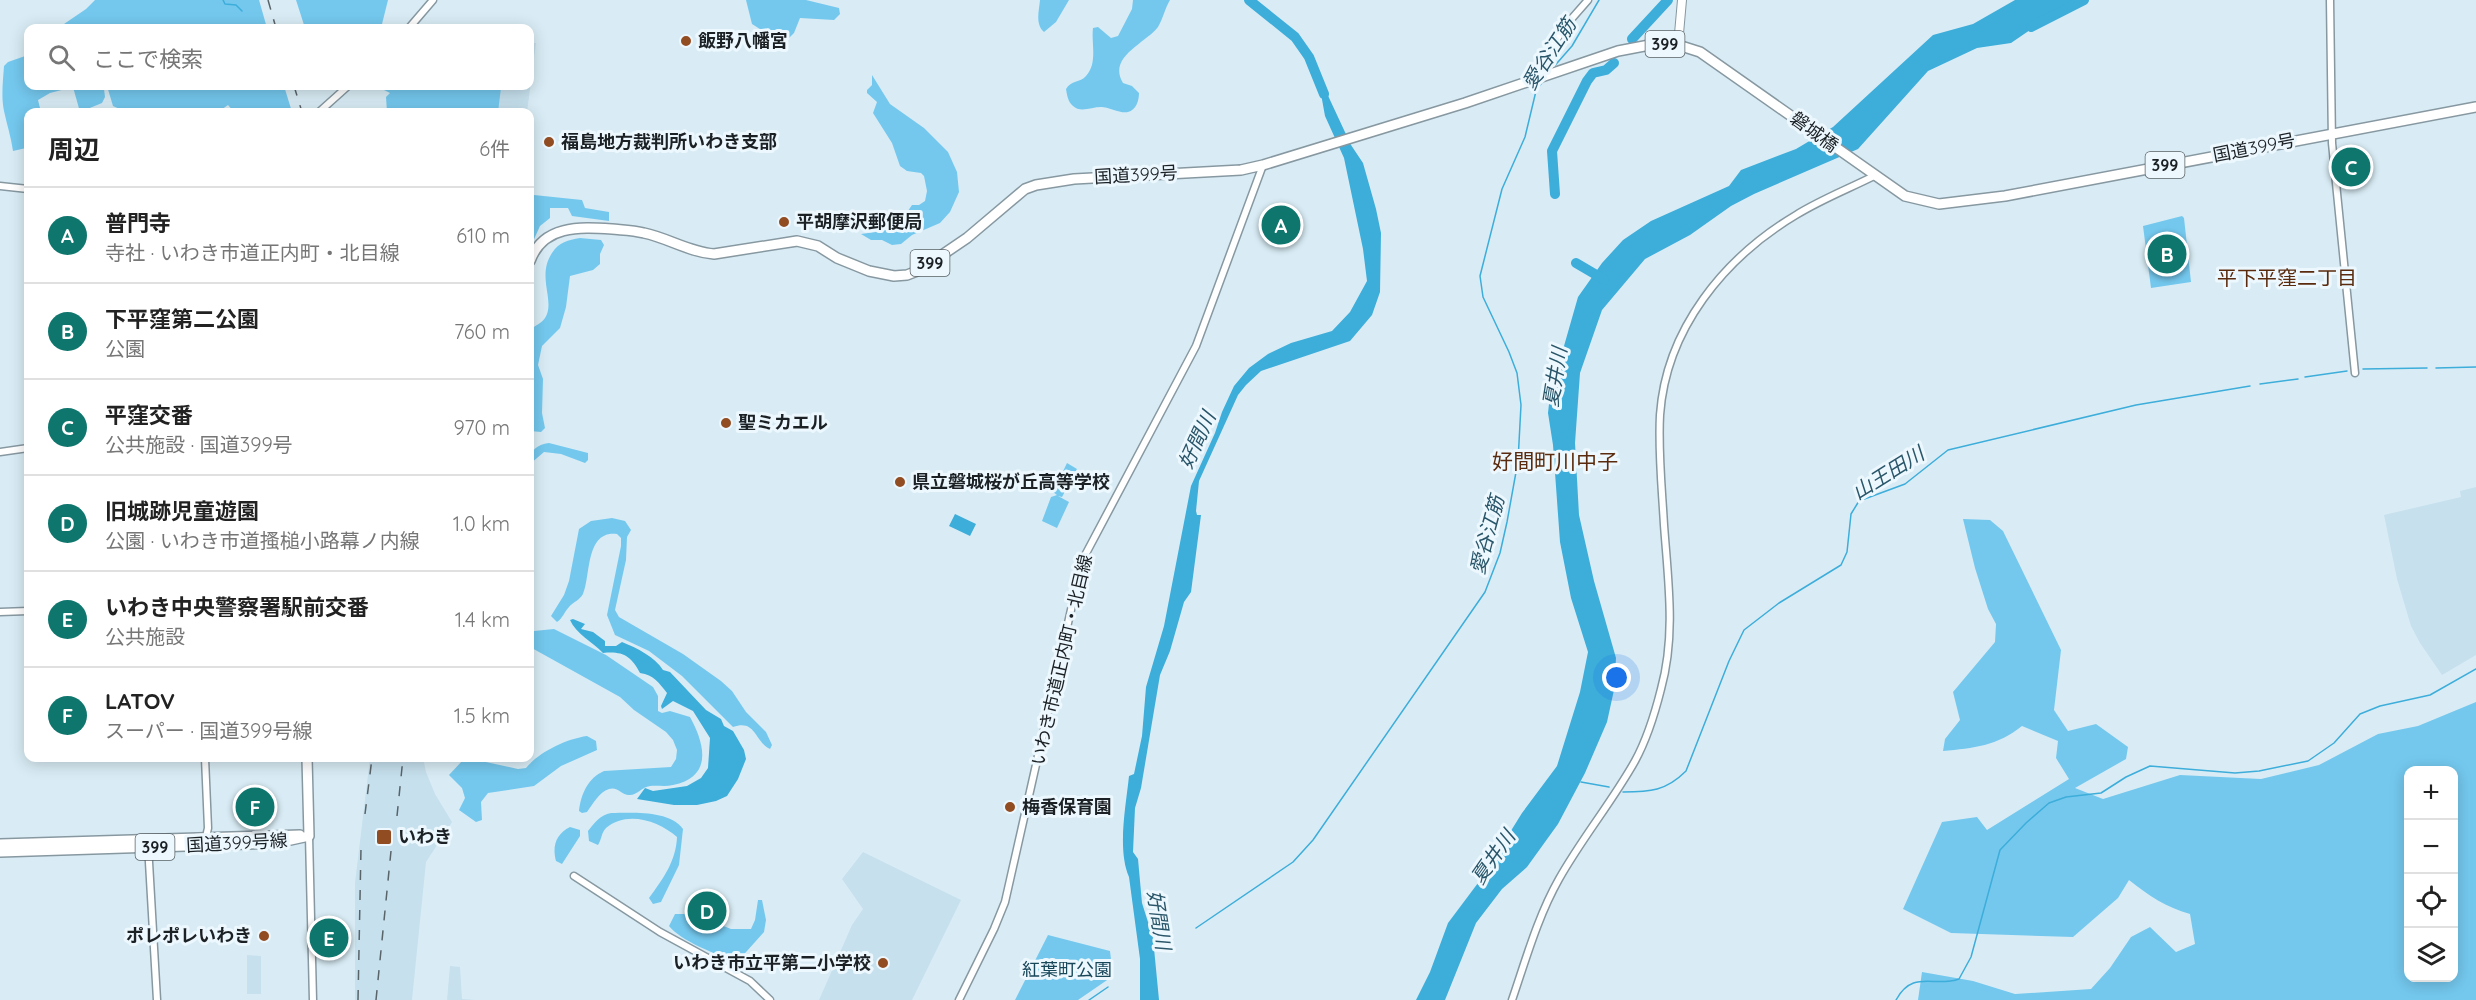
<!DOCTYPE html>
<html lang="ja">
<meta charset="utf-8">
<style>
body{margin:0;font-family:Quicksand,"Noto Sans JP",sans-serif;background:#f2f2f2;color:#222}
.controls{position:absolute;right:18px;bottom:18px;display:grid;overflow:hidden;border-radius:12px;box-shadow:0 3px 15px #0003}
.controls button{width:54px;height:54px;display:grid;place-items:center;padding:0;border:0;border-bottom:2px solid #e0e0e0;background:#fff;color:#222;font:30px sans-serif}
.you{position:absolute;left:1617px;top:678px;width:21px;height:21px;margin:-15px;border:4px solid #fff;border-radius:50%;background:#1a73e8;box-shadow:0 0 0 9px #1a73e833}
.badge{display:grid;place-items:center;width:39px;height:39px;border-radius:50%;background:#0f766e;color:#fff;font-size:20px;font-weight:700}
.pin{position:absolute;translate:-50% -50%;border:3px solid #fff;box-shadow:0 2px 6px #0006}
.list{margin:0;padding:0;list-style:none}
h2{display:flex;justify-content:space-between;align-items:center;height:78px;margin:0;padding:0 24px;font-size:26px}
h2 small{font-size:20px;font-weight:400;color:#767676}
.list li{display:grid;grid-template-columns:39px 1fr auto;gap:18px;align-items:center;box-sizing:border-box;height:96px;padding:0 24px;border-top:2px solid #e0e0e0}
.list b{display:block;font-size:22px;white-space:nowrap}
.list p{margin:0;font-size:20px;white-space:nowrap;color:#767676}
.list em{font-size:20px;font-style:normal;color:#767676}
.icon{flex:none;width:33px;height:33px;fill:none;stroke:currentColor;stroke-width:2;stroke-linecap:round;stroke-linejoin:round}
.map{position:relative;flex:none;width:2476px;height:1000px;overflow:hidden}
.search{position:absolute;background:#fff;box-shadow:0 3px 15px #0003;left:24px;top:24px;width:510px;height:66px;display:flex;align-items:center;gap:15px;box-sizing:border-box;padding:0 21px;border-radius:12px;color:#767676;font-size:22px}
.panel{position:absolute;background:#fff;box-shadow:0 3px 15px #0003;left:24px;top:108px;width:510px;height:654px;border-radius:12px}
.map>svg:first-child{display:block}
</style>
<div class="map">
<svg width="2476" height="1000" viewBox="0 0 2476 1000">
<rect width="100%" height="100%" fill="#d9ecf5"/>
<path fill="#c6e0ed" d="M 530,43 L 536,43 L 527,112 L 404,112 L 427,86 L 530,86 Z
M 2476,487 L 2476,655 L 2442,675 L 2420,643 L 2411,626 L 2397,579 L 2384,515 L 2461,497 L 2460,491 Z
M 370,758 L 423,758 L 426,772 L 435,794 L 452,822 L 426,862 L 412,1000 L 355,1000 L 355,883 Z
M 863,852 L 961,900 L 912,1000 L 819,1000 L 852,925 L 863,909 L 842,879 Z
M 247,955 L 261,956 L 261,994 L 247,994 Z
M 450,966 L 460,967 L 462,999 L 476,1000 L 447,1000 Z"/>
<path fill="#74c8ee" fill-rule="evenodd" d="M 95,0 L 259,0 L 267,28 L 65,28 L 64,24 L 86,9 Z
M 296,0 L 388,0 L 381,28 L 305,28 Z
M 746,0 L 806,0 L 839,8 L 840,14 L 834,20 L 800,18 L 794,33 L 786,41 L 770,48 L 765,46 L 763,31 L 752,24 Z
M 1040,0 L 1069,0 L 1056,22 L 1044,32 C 1035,24 1039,11 1040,0 Z
M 1133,0 L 1170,0 C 1165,8 1163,19 1158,27 C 1146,43 1107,57 1123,83 L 1132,86 L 1139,93 C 1139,101 1136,110 1128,112 C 1121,114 1109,107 1101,107 C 1092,107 1080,113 1073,106 C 1068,102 1067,95 1066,89 C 1071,80 1080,83 1086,76 C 1098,63 1091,43 1093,28 L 1098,27 L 1111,38 L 1118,36 L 1132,9 Z
M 28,55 L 28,86 L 96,86 L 104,89 L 105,97 L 102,103 L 80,112 L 73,87 L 50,93 L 38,100 L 41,112 L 28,112 L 28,151 L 26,148 L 13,151 C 11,137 7,125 4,111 C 1,97 3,81 4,66 L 8,62 Z
M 872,75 L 890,104 L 924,128 L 948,152 L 957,172 L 959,192 L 950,212 L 940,223 L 912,235 L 901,244 L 892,245 L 882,240 L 871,240 L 861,234 C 892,230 895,231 912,205 L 919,205 L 925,201 L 927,191 L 924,176 L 921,173 L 907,171 L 900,166 L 892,143 L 873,113 L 877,102 L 867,93 L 867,90 L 872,85 Z
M 107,86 L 284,86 L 292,112 L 234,112 L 228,105 L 218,112 L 126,112 L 113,106 Z
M 376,86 L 441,86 L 443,88 L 446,86 L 501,88 L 498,112 L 423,112 L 416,109 L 415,112 L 387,112 L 386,97 L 390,93 Z
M 534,195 L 582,200 L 585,208 L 609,212 L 609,221 L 572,216 L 568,208 L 550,208 L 550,218 L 540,226 L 530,248 L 530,196 Z
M 2182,216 L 2184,218 L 2191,282 L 2151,288 L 2143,226 Z
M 580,238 L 601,240 L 604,245 L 600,254 L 600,264 L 593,270 L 570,276 L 566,307 L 560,328 L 542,346 L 538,365 L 543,379 L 542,413 L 545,428 L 541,432 L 530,431 L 530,330 C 534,326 542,323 545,318 C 556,301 536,277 552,253 C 559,242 568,240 580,238 Z
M 549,443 L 588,453 L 588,460 L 585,463 L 561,454 L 544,452 L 530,464 C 529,451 536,445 549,443 Z
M 1067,463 L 1077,469 L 1062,497 L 1058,496 L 1069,502 L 1057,528 L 1042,521 L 1051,497 L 1057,495 L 1053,492 Z
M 612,518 L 625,521 L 631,530 L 627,537 L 626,560 L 615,610 L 619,617 L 683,654 L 721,681 L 732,691 L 746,712 L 766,732 L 772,745 L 770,749 C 754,741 756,719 733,727 L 682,676 L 649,651 L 615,635 L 607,615 L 621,546 L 621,538 L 617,534 C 585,530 591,576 583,594 C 580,600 573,602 569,607 C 564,612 563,618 557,622 L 551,616 L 564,595 L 569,581 L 579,529 L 591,521 Z
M 1963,519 L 1990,520 L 2003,531 L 2061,650 L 2054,710 L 2068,731 L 2096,724 L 2128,747 L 2126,759 L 2075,788 L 2103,799 L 2180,775 L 2261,779 L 2319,765 L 2378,734 L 2418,726 L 2476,702 L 2476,1000 L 1918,1000 L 1922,972 L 1973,981 L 2015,994 L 2091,989 L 2110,968 L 2131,937 L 2150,927 L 2176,952 L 2195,944 L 2190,914 C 2166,907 2149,896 2129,880 L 2118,898 L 2073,937 L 1951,933 L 1903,909 L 1942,822 L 1977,817 L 1987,830 L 2069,779 L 2056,758 L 2058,741 L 2022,726 C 1997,746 1974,748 1943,751 L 1945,739 L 1960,720 L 1953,692 L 1995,642 L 1996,624 L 1988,609 L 1975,568 ZM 2408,770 L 2454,770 L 2454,978 L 2408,978 Z
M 554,629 L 606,655 L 653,687 L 658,696 L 658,711 L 662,713 L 670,711 L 690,717 C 705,744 713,777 673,785 C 665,787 657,785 650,786 C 642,787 637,795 630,795 C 622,796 618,786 609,789 C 599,792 593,804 587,812 L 582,813 L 579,811 C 581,794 588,778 604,771 L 671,767 L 676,759 L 677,750 L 673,740 L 666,732 L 634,710 L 620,697 L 530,647 L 530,635 L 534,631 Z
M 587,736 L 596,741 L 597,750 L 561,766 L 534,786 L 488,793 L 481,802 L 482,820 L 476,822 L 459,810 L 465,798 L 462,788 L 449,775 L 463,760 L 472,759 L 518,769 L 526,768 C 539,752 566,739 587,736 Z
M 611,813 C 633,813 669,810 683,829 L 679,865 L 661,902 L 653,904 L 649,898 C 663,879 676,861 677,837 C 659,821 627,810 606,828 C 601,833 602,839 598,845 L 589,841 L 588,831 C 595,822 600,815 611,813 Z
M 570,827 L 580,830 L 580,836 L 562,864 L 556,861 C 552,846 556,834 570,827 Z
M 758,900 L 762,900 L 766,920 L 764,932 L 738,961 L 732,961 C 714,953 681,941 669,926 L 675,914 L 684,914 L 696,920 L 706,919 L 731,929 L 751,929 L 755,920 Z
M 1048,935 L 1110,951 L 1113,976 L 1078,1000 L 1015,1000 Z"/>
<path fill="#3dadda" d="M 2015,0 L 2074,0 L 2011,43 L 1977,48 L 1928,71 L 1858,149 L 1754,194 L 1731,206 L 1690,235 L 1645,259 L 1602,310 L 1580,373 L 1575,443 L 1579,515 L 1594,581 L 1616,658 L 1614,690 L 1607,722 L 1585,773 L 1558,824 L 1527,867 L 1502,889 L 1476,923 L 1445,1000 L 1416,1000 L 1430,972 L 1448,923 L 1481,879 L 1522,813 L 1557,766 L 1580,692 L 1588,652 L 1571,598 L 1560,542 L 1553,445 L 1548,413 L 1550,395 L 1578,297 L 1602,263 L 1623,240 L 1651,221 L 1729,186 L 1741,170 L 1796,149 L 1833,127 L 1933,35 L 1973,24 Z
M 1317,72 L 1351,145 L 1363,163 L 1376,209 L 1381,233 L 1380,292 L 1372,315 L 1350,341 L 1261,371 L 1246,385 L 1238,395 L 1199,481 L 1196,511 L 1197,515 L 1201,515 L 1191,592 L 1184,602 L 1170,651 L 1160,675 L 1141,788 L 1135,808 L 1133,852 L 1138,859 L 1142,903 L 1153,938 L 1159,1000 L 1140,1000 L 1140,959 L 1129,877 C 1117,849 1126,806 1129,776 L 1134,774 L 1142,736 L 1146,687 L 1164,626 L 1191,486 L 1215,433 L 1222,412 L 1234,386 L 1249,368 L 1268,354 L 1291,343 L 1332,331 L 1350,312 L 1367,281 L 1363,249 L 1344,158 L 1325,116 Z
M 955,514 L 976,524 L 970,536 L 949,526 Z
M 573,619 L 585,624 L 581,629 L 593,632 L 605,641 L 605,646 L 616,646 L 622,642 C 637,648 655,657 663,670 L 670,672 L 706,710 L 721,719 L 724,726 L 733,731 L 744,750 L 746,759 L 738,779 L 727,796 L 716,801 L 697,805 L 674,805 L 637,799 L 645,788 L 653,791 L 687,786 L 701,778 L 708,768 L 710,738 L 693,711 L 673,701 L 662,709 L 661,706 L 667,693 C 659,683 654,675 640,673 C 631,656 623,651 603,653 C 593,642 576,634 570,620 Z"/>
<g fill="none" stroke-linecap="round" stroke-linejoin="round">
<path stroke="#3dadda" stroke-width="1.5" d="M 223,0 L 225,4 L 236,5 L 242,11
M 1551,70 L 1572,46 L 1599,0
M 2436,368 L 2476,367
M 2363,369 L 2427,368
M 2305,377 L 2347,371
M 2260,384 L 2298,379
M 1581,782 L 1609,787
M 1623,792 C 1650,792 1666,791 1686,771 L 1729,661 L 1744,630 L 1779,603 L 1841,565 L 1847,552 L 1851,514 L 1859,501 L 1905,484 L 1948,450 L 2136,405 L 2250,386
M 1196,928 L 1293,862 L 1313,840 L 1485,592 L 1500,553 L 1507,522 L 1518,461 L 1521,405 L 1517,373 L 1509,352 L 1483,297 L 1480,276 L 1502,189 L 1525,137 L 1536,91 L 1543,81
M 1089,1000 L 1108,987
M 1896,1000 C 1913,969 1934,988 1959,979 L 1971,957 L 2000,850 L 2026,823 L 2049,803 L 2066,797 L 2101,793 L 2126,777 L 2150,766 L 2235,773 L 2259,771 L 2308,761 L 2334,743 L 2360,714 L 2380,706 L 2430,695 L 2476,669"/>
<path stroke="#3dadda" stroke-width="10" d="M 1249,0 L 1295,37 L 1309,57 L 1324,94
M 2031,27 L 2084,0
M 1632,39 L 1668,0
M 1555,194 L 1552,151 L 1587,81 L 1593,73 L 1606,70 L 1614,63
M 1576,263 L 1605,280"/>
<g stroke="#8798a1" stroke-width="9">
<path id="minor" d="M 2330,0 L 2332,143 L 2355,373
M 409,28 L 433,0
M 1543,77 L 1541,63 L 1567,24 L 1588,0
M 319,112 L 348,86
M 0,186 L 28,189
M 0,452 L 28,448
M 0,612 L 28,611
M 205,758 L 208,828 L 206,837
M 309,836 L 313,1000
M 148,845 L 157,1000
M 574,876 L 660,932 L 750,981 L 770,1000
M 959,1000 L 994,929 L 1005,902 L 1082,561 L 1196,346 L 1263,165
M 1512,1000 C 1526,959 1538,916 1559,879 C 1582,838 1612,802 1635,761 C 1647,739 1655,713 1661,689 C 1676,635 1668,580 1664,525 C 1662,489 1658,452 1660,415 C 1666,329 1724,258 1796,215 C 1820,200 1848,189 1874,176"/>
</g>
<g stroke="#8798a1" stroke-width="10">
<path id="major" d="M 1678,45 L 1682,0"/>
</g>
<g stroke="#8798a1" stroke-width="12">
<path id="highway" d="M 530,261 C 543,225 579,227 612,229 C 622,230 633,230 644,233 C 668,238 689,252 714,254 L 797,241 L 818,246 L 837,258 L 869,271 L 894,276 L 907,275 L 920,270 L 967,238 L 1025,189 L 1036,185 L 1074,179 L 1241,170 L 1263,165 L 1465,103 L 1618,51 L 1660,43 L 1678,45 L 1700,52 L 1905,196 L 1939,204 L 2005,196 L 2476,107
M 307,758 L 309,836
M 0,844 L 300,835
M 0,852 L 277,843 L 309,836"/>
</g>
<use href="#minor" stroke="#fff" stroke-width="6"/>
<use href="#major" stroke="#fff" stroke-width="8"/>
<use href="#highway" stroke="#fff" stroke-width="9"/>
<path stroke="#596469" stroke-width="1.5" stroke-dasharray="10 10" stroke-linecap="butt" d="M 268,0 L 276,28
M 294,86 L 302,112
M 365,814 L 372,758
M 397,816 L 403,758
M 358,1000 L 361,848
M 376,1000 L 391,851"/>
</g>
<g fill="#914c22" stroke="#edf8fe" stroke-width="2">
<circle cx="686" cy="41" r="6"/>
<circle cx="549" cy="142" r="6"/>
<circle cx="784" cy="222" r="6"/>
<circle cx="726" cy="423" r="6"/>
<circle cx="900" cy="482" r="6"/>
<circle cx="1010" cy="807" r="6"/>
<rect x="376" y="829" width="16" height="16" rx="3"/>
<circle cx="264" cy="936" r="6"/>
<circle cx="883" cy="963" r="6"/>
</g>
<g text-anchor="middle" stroke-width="6" stroke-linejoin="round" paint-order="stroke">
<g fill="#edf8fe" stroke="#5a6266" stroke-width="1.5">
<rect x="1645.5" y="31" width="39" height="26" rx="4.5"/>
<rect x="2145.5" y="152" width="39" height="26" rx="4.5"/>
<rect x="910.5" y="250" width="39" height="26" rx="4.5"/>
<rect x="135.5" y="834" width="39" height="26" rx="4.5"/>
</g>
<g font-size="16" font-weight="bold" fill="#1b2125">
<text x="1665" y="50">399</text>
<text x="2165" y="171">399</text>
<text x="930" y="269">399</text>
<text x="155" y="853">399</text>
</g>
<g font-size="18" font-weight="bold" fill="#1b2125" stroke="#edf8fe" text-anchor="start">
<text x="698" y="47">飯野八幡宮</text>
<text x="561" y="148">福島地方裁判所いわき支部</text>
<text x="796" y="228">平胡摩沢郵便局</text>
<text x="738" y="429">聖ミカエル</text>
<text x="912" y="488">県立磐城桜が丘高等学校</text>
<text x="1022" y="813">梅香保育園</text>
<text x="398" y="843">いわき</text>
<text x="252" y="942" text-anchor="end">ポレポレいわき</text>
<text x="871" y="969" text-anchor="end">いわき市立平第二小学校</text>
</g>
<g font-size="18" fill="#1b2125" stroke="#edf8fe">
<text transform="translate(1814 132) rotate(36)" y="6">磐城橋</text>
<text transform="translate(2254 148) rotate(-11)" y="6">国道399号</text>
<text transform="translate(1136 175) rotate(-3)" y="6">国道399号</text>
<text transform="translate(1062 660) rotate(-77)" y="6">いわき市道正内町・北目線</text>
<text transform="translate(237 843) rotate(-3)" y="6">国道399号線</text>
</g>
<g font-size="18" fill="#19475a" stroke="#edf8fe">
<text x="1067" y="976">紅葉町公園</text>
</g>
<g font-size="20" font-style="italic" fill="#2a566a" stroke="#edf8fe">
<text transform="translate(1549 54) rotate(-57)" y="7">愛谷江筋</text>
<text transform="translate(1555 377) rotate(-81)" y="7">夏井川</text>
<text transform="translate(1197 440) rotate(-65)" y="7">好間川</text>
<text transform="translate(1888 473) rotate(-32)" y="7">山王田川</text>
<text transform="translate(1487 535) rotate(-75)" y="7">愛谷江筋</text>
<text transform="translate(1493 857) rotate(-55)" y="7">夏井川</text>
<text transform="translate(1159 920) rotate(81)" y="7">好間川</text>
</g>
<g font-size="20" fill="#5a2b0e" stroke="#edf8fe">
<text x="2287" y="285">平下平窪二丁目</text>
</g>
<g font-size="21" fill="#5a2b0e" stroke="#edf8fe">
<text x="1555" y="469">好間町川中子</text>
</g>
</g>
</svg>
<div class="controls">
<button>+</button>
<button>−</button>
<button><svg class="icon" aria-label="locate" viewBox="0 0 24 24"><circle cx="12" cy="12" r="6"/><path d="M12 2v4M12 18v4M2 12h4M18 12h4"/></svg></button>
<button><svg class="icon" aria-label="layers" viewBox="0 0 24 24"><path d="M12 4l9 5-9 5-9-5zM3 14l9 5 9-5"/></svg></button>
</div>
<div class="you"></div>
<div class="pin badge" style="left:1281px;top:225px">A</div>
<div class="pin badge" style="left:2167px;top:254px">B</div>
<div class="pin badge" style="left:2351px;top:167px">C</div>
<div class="pin badge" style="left:707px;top:911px">D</div>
<div class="pin badge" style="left:329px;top:938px">E</div>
<div class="pin badge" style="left:255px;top:807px">F</div>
<div class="search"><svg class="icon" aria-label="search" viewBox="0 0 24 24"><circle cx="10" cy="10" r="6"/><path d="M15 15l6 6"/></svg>ここで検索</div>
<section class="panel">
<h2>周辺<small>6件</small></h2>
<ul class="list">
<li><span class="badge">A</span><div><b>普門寺</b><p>寺社 · いわき市道正内町・北目線</p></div><em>610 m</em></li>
<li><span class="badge">B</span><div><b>下平窪第二公園</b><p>公園</p></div><em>760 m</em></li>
<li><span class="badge">C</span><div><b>平窪交番</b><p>公共施設 · 国道399号</p></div><em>970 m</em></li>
<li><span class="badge">D</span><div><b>旧城跡児童遊園</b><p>公園 · いわき市道搔槌小路幕ノ内線</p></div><em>1.0 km</em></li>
<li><span class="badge">E</span><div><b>いわき中央警察署駅前交番</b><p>公共施設</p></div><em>1.4 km</em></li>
<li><span class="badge">F</span><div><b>LATOV</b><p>スーパー · 国道399号線</p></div><em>1.5 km</em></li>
</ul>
</section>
</div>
